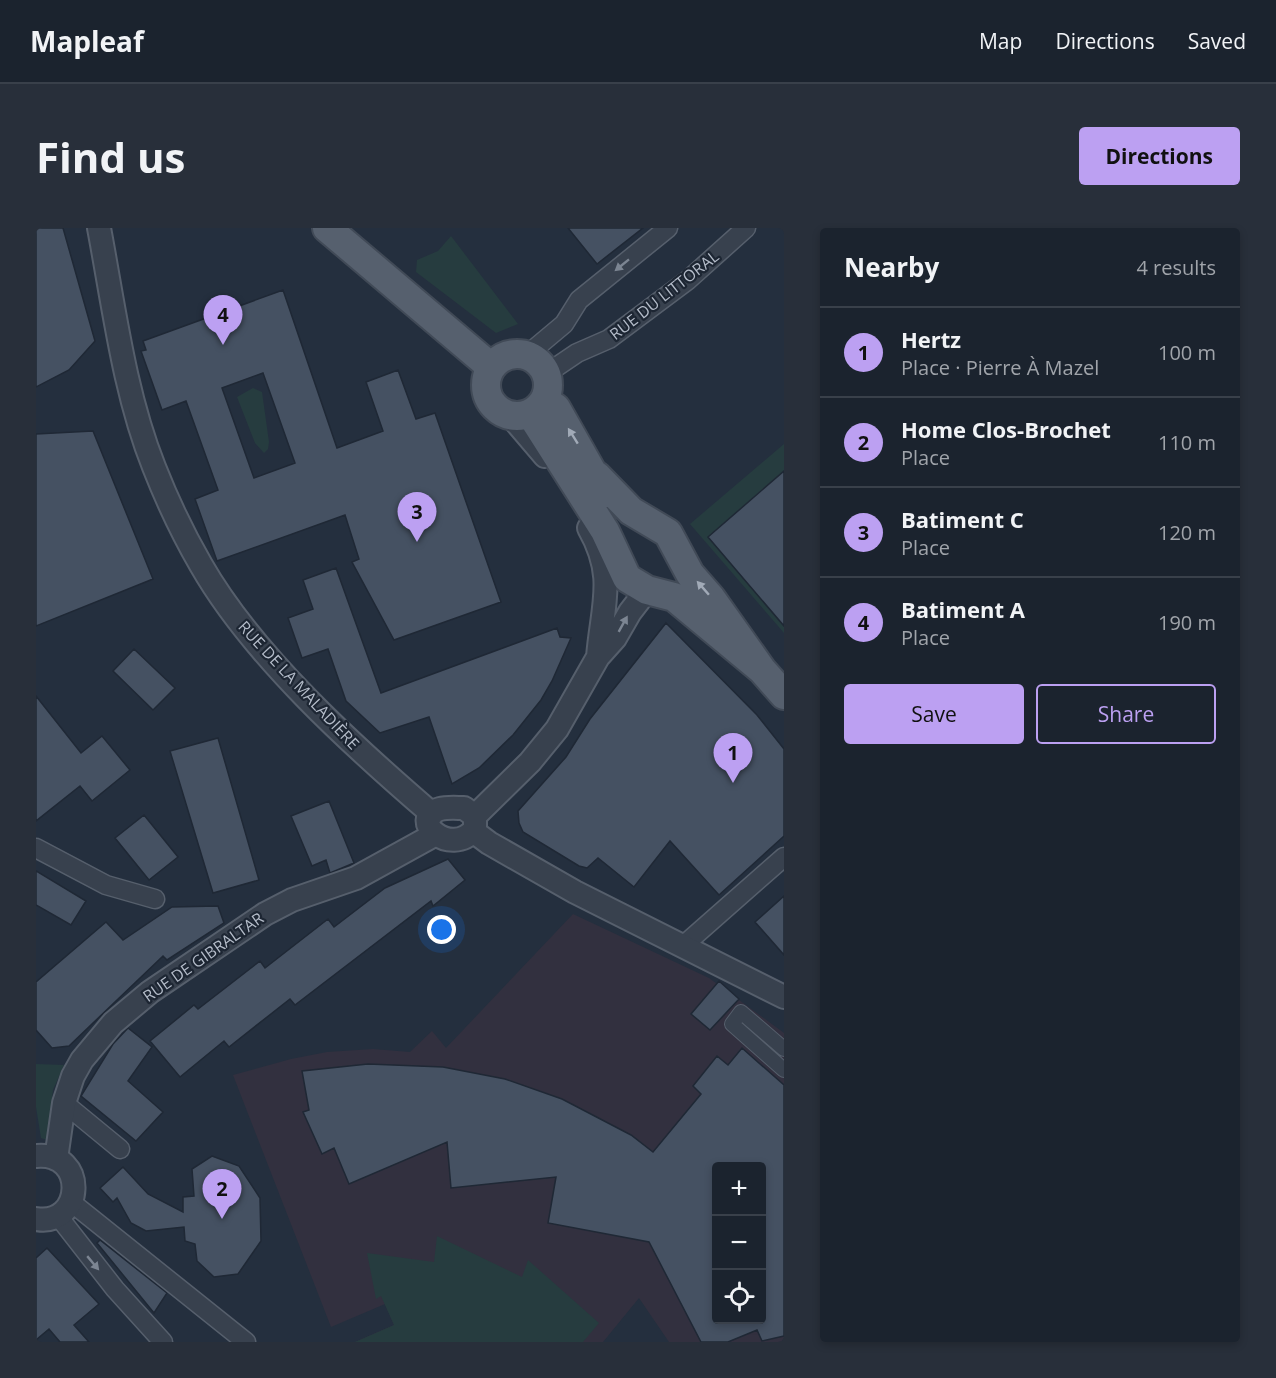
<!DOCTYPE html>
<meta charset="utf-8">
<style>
body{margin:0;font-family:"Open Sans",sans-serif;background:#282f3a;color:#f1f3f6}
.controls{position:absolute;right:18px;bottom:18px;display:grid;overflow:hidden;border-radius:6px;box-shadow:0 3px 9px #0003}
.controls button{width:54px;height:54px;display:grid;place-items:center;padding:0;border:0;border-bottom:2px solid #39404a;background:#1b232e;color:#f1f3f6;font:30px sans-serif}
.you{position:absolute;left:406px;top:702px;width:21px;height:21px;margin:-15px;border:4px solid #fff;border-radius:50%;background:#1a73e8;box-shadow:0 0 0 9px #1a73e833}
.badge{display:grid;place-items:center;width:39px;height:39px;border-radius:50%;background:#bca0f2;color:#111;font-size:20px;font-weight:700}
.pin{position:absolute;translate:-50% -50px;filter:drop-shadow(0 2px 3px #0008)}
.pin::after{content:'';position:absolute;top:32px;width:21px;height:18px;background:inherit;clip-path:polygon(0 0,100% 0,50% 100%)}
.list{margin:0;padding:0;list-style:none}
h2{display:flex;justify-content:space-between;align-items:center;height:78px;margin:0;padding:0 24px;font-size:26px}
h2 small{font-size:20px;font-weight:400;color:#a0a4aa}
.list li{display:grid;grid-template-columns:39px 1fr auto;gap:18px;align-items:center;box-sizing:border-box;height:90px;padding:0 24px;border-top:2px solid #39404a}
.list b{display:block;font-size:22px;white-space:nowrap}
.list p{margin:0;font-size:20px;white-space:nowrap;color:#a0a4aa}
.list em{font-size:20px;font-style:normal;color:#a0a4aa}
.actions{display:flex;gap:12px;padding:18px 24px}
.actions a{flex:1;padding:14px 0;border:2px solid #bca0f2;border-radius:6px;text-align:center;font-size:21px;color:#bca0f2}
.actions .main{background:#bca0f2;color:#111}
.icon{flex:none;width:33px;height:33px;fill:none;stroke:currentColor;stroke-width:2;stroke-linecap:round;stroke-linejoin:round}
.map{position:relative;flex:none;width:748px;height:1114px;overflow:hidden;border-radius:6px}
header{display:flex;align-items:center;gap:36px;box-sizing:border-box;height:84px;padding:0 30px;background:#1b232e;border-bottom:2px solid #39404a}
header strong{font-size:28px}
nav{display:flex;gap:33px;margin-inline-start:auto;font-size:21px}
.intro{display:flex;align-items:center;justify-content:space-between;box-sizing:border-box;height:144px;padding:0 36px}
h1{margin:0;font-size:42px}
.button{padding:15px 27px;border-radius:6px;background:#bca0f2;color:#111;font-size:21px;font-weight:700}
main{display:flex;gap:36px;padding:0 36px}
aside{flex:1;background:#1b232e;border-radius:6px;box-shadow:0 3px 9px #0003}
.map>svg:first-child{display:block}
</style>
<header>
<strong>Mapleaf</strong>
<nav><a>Map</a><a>Directions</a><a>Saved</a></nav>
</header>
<div class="intro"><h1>Find us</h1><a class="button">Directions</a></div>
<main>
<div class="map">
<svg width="748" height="1114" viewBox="0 0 748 1114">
<rect width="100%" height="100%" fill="#242f3e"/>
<path fill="#32303f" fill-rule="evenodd" d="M 537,686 L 673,750 L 748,805 L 748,1114 L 633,1114 L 603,1070 L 567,1114 L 319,1114 L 358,1097 L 349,1076 L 295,1099 L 197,847 L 255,831 L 291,824 L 337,821 L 374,824 L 396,803 L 410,820 ZM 680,938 L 726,938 L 726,1092 L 680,1092 Z"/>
<path fill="#263c3f" d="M 415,8 L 482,96 L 460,105 L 380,44 L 381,32 L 402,23 Z
M 217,160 L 226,164 L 233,214 L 232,221 L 228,225 L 219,215 L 201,169 Z
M 748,216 L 748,405 L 654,296 Z
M 0,836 L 28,837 L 17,862 L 11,912 L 5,910 L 0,879 Z
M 401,1008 L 486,1049 L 492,1032 L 563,1095 L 547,1114 L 319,1114 L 358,1097 L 345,1068 L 340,1071 L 331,1025 L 398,1034 Z"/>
<path fill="#455162" stroke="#1f2835" stroke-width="1.5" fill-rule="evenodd" d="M 0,0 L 27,0 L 59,113 L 33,142 L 0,159 Z
M 532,0 L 607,0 L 561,36 Z
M 247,62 L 301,220 L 347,203 L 330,154 L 362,142 L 380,191 L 399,185 L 465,374 L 358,412 L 316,334 L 323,331 L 309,287 L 181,333 L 159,271 L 182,262 L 150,173 L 126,182 L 105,123 L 110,122 L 107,113 ZM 227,145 L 259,235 L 218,250 L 186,160 Z
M 57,203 L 117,351 L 0,398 L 0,206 Z
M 748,243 L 748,398 L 672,309 Z
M 300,340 L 345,465 L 521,400 L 524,409 L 535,410 L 516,453 L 505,472 L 477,507 L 443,540 L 416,556 L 393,489 L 344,505 L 310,473 L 292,421 L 266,430 L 252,390 L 277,381 L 267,352 Z
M 630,395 L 721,487 L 748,521 L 748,608 L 683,667 L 634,613 L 598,659 L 562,630 L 551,640 L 543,638 L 487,604 L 483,595 L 482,583 L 530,529 L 554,491 Z
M 98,421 L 139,460 L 117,482 L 77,443 Z
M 0,468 L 45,525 L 66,508 L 94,542 L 56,573 L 44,558 L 0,593 Z
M 182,510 L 223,652 L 177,665 L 134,523 Z
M 293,573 L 318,635 L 294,645 L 290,632 L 276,638 L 255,588 Z
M 108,587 L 142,629 L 113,652 L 79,610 Z
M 412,631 L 429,652 L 397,678 L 395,673 L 259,777 L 254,771 L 193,819 L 188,813 L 144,849 L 114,813 L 158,777 L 162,781 L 224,733 L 229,740 L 292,691 L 298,699 L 349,660 Z
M 0,643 L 50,673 L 35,697 L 0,677 Z
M 748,668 L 748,727 L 719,694 Z
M 182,678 L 188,695 L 131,732 L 127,728 L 33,818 L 16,820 L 0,802 L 0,754 L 70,694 L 87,712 L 136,679 Z
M 683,753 L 703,771 L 674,802 L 655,786 Z
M 92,800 L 116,819 L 92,853 L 127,884 L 100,913 L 45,868 L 77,816 Z
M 706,820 L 748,857 L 748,1108 L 726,1113 L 721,1102 L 692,1114 L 665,1114 L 613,1014 L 512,995 L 520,949 L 415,960 L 411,914 L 313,956 L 298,920 L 286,926 L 267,884 L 273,882 L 266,843 L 332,836 L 407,839 L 469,851 L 526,871 L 595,907 L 617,924 L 665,866 L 657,858 L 681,828 L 692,837 ZM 681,939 L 726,939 L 726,1092 L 681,1092 Z
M 176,928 L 203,938 L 224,970 L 225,1013 L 202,1046 L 178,1049 L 161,1033 L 159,1016 L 149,1013 L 148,999 L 110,1003 L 95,995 L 81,970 L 77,974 L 64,960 L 87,939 L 112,966 L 147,984 L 147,969 L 158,968 L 156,941 Z
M 64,1012 L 131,1065 L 118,1085 L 61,1015 Z
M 11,1020 L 63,1076 L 38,1097 L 53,1114 L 24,1114 L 13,1101 L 0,1112 L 0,1030 Z"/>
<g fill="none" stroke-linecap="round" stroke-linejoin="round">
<g stroke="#565f6c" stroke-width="16">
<path id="pedestrian" d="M 748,821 L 705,784 L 696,796 L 748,842"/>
</g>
<g stroke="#565f6c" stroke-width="21">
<path id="minor" d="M 491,127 L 528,96 L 543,72 L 632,0
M 510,146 L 541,125 L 573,111 L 652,52 L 710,0
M 0,620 L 70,657 L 119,671
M 648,717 L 748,629
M 28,875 L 84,921
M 35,974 L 210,1114
M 22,988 L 79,1061 L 127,1114"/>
</g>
<g stroke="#565f6c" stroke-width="26">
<path id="tertiary" d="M 63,0 C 78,79 88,164 118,239 C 131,272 147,306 165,337 C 217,428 317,518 396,586
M 474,187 L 509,228
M 553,300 C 581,349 566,378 562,429
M 428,580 L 439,588 L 439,601 C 414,631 370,590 404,581 C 411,579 421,580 428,580 Z
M 439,588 L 494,534 L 521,501 L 562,429 L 579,410 L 594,384 L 611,362
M 437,603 L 453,615 L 539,664 L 748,769
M 0,928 C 52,923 48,999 0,991
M 20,931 L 28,875 L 37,848 L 46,832 L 77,795 L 114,764 L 229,686 L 256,672 L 320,650 L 398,607"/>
</g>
<g stroke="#414a57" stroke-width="32">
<path id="primary" d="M 291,0 L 455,139
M450 157a31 31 0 1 1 62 0a31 31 0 1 1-62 0Z
M 508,172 L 520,180 L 568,265
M 494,185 L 569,303 L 591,350 L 611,362 L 638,369 L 726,442
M 561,248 L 595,283 L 632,305 L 654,346 L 675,370 L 726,442 L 748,467"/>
</g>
<use href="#pedestrian" stroke="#38414e" stroke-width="14"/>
<use href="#minor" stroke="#38414e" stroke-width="18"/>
<use href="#tertiary" stroke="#38414e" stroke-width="22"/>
<use href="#primary" stroke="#56606e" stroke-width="28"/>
</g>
<defs><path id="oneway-solid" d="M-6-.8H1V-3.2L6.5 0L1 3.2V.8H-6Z" transform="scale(1.5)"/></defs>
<g fill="#7c8592">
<use href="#oneway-solid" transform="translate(586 37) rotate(141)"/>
<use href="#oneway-solid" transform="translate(587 396) rotate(-61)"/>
<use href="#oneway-solid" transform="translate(57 1035) rotate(50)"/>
</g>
<g fill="#a1aab7">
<use href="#oneway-solid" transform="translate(537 208) rotate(-122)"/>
<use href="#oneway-solid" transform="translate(667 360) rotate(-131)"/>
</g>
<g text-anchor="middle" stroke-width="4.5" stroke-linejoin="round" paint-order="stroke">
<g font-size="16" fill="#b4bcc9" stroke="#1d2633">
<text transform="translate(628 67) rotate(-38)" y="6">RUE DU LITTORAL</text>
<text transform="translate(263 457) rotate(47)" y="6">RUE DE LA MALADIÈRE</text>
<text transform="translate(167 729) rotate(-35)" y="6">RUE DE GIBRALTAR</text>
</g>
</g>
</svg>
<div class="controls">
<button>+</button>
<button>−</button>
<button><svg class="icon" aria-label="locate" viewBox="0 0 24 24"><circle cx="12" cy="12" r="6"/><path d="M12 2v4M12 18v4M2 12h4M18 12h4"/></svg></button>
</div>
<div class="you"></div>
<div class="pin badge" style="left:697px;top:555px">1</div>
<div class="pin badge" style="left:186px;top:991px">2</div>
<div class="pin badge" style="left:381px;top:314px">3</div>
<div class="pin badge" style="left:187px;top:117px">4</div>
</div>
<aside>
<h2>Nearby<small>4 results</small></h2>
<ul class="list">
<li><span class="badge">1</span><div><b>Hertz</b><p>Place · Pierre À Mazel</p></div><em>100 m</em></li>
<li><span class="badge">2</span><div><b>Home Clos-Brochet</b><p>Place</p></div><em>110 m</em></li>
<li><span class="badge">3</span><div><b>Batiment C</b><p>Place</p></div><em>120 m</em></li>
<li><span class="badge">4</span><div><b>Batiment A</b><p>Place</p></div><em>190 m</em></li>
</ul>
<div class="actions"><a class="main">Save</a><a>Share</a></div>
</aside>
</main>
